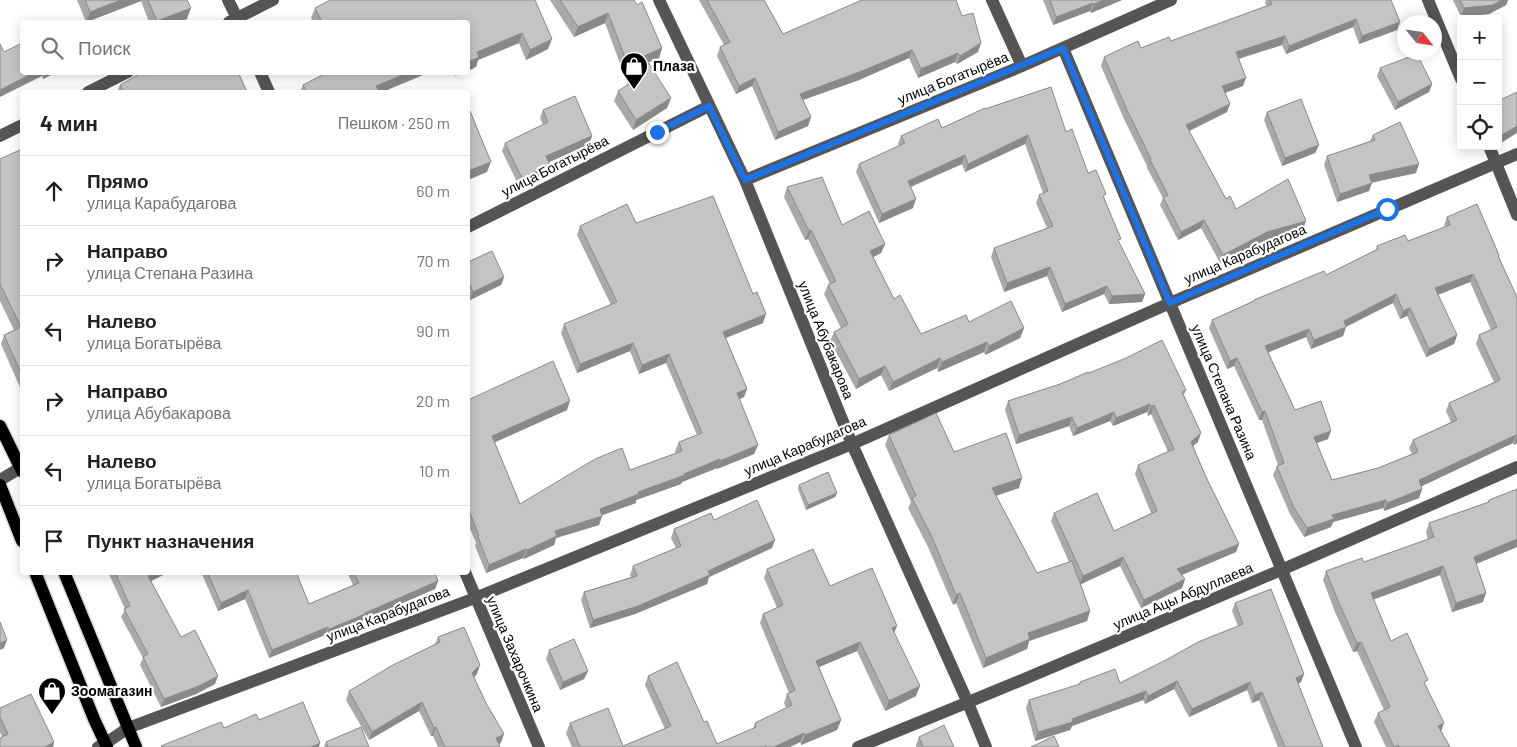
<!DOCTYPE html>
<html lang="ru">
<meta charset="utf-8">
<style>
body{margin:0;font-family:Barlow,sans-serif;background:#f6f6f6;color:#202124}
.controls{position:absolute;right:15px;top:15px;display:grid;overflow:hidden;border-radius:5px;box-shadow:0 2px 12px #0003}
.controls button{width:45px;height:45px;display:grid;place-items:center;padding:0;border:0;border-bottom:1px solid #e0e0e0;background:#fff;color:#202124;font:25px sans-serif}
.compass{position:absolute;left:1397px;top:15px;width:45px;height:45px;border-radius:50%;background:#fff;box-shadow:0 2px 12px #0003;rotate:120deg}
.stop{position:absolute;width:15px;height:15px;margin:-11px;border:4px solid #1a73e8;border-radius:50%;background:#fff}
.stop.end{background:#1a73e8;border-color:#fff;box-shadow:0 1px 5px #0008}
.list{margin:0;padding:0;list-style:none}
h2{display:flex;justify-content:space-between;align-items:center;height:65px;margin:0;padding:0 20px;font-size:21px}
h2 small{font-size:16px;font-weight:400;color:#757577}
.list li{display:grid;grid-template-columns:32px 1fr auto;gap:15px;align-items:center;box-sizing:border-box;height:70px;padding:0 20px;border-top:1px solid #e0e0e0}
.list b{display:block;font-size:19px;white-space:nowrap}
.list p{margin:0;font-size:16px;white-space:nowrap;color:#757577}
.list em{font-size:16px;font-style:normal;color:#757577}
.icon{flex:none;width:28px;height:28px;fill:none;stroke:currentColor;stroke-width:2;stroke-linecap:round;stroke-linejoin:round}
.map{position:relative;flex:none;width:1517px;height:747px;overflow:hidden}
.search{position:absolute;background:#fff;box-shadow:0 2px 12px #0003;left:20px;top:20px;width:450px;height:55px;display:flex;align-items:center;gap:12px;box-sizing:border-box;padding:0 18px;border-radius:5px;color:#757577;font-size:19px}
.panel{position:absolute;background:#fff;box-shadow:0 2px 12px #0003;left:20px;top:90px;width:450px;height:485px;border-radius:5px}
.map>svg:first-child{display:block}
</style>
<div class="map">
<svg width="1517" height="747" viewBox="0 0 1517 747">
<rect width="100%" height="100%" fill="#fff"/>
<g fill="none" stroke-linecap="round" stroke-linejoin="round">
<g stroke="#dbdbdb" stroke-width="15">
<path id="major" d="M 0,426 L 22,471
M 0,485 L 22,541
M 35,572 L 94,719 L 107,747
M 64,572 L 136,747"/>
</g>
<path stroke="#555" stroke-width="12" d="M 228,0 L 239,22
M 659,0 L 745,180 L 852,444 L 968,703 L 986,747
M 992,0 L 1022,66
M 1428,0 L 1461,79
M 229,22 L 273,0
M 1063,48 L 1356,747
M 260,72 L 269,92
M 88,92 L 128,72
M 0,136 L 22,125
M 1489,146 L 1517,215
M 745,180 L 1022,66 L 1171,0
M 468,227 L 709,106
M 0,480 L 22,467
M 465,572 L 539,747
M 98,747 L 106,743 L 128,728 L 475,598 L 852,444 L 1170,303 L 1517,154
M 858,747 C 1080,658 1299,563 1517,467"/>
<use href="#major" stroke="#000" stroke-width="12"/>
</g>
<path fill="#a9a9a9" fill-rule="evenodd" d="M 77,0 L 187,0 L 187,19 L 177,22 L 149,22 L 141,1 L 87,22 L 86,22 Z
M 535,0 L 548,49 L 526,60 L 519,43 L 478,60 L 476,67 L 468,22 L 314,22 L 311,18 L 315,8 Z
M 550,0 L 634,0 L 662,48 L 659,58 L 648,63 L 671,98 L 667,108 L 633,130 L 614,101 L 618,91 L 628,85 L 605,23 L 574,37 Z
M 699,0 L 764,0 L 783,34 L 962,16 L 978,52 L 957,64 L 955,62 L 918,78 L 909,58 L 859,80 L 803,100 L 811,117 L 808,126 L 775,140 L 752,86 L 736,94 L 717,56 L 720,47 L 724,45 Z
M 1043,0 L 1122,0 L 1091,13 L 1090,11 L 1053,25 Z
M 1266,0 L 1391,0 L 1397,30 L 1359,44 L 1353,27 L 1286,54 L 1282,45 L 1239,59 L 1243,86 L 1225,93 L 1227,112 L 1189,131 L 1226,199 L 1236,209 L 1303,229 L 1264,241 L 1220,263 L 1201,228 L 1178,240 L 1160,205 L 1163,198 L 1147,168 L 1147,166 L 1124,119 L 1101,66 L 1104,57 L 1171,41 L 1267,6 L 1265,3 Z
M 1453,0 L 1508,0 L 1506,5 L 1489,14 L 1461,17 Z
M 1380,68 L 1432,84 L 1429,92 L 1395,110 L 1377,76 Z
M 22,72 L 57,72 L 43,79 L 42,76 Z
M 430,72 L 382,92 L 300,92 L 303,85 Z
M 145,75 L 247,92 L 117,92 L 120,85 Z
M 1498,101 L 1513,135 L 1499,144 L 1498,143 Z
M 985,109 L 1066,132 L 1088,173 L 1105,199 L 1119,244 L 1145,294 L 1142,302 L 1109,304 L 1104,294 L 1062,312 L 1047,276 L 1004,292 L 991,257 L 994,248 L 1047,228 L 1036,203 L 1039,195 L 1043,193 L 1025,144 L 965,172 L 962,164 L 911,187 L 913,208 L 879,223 L 856,172 L 859,164 L 899,146 L 898,144 L 901,136 L 942,128 Z
M 543,110 L 592,136 L 589,144 L 549,162 L 547,173 L 519,186 L 502,151 L 505,143 L 543,125 L 540,118 Z
M 1267,112 L 1319,145 L 1315,153 L 1282,166 L 1264,120 Z
M 1373,135 L 1416,173 L 1371,182 L 1369,191 L 1337,202 L 1324,165 L 1327,156 L 1370,141 Z
M 22,145 L 22,392 L 1,344 L 4,335 L 14,330 L 0,301 L 0,159 L 20,150 Z
M 787,187 L 842,225 L 885,244 L 881,253 L 873,257 L 894,299 L 921,334 L 969,322 L 1024,328 L 1020,338 L 985,355 L 984,352 L 938,372 L 937,368 L 889,391 L 881,375 L 856,389 L 830,341 L 834,332 L 841,328 L 824,294 L 828,285 L 830,284 L 808,239 L 805,240 L 784,197 Z
M 1447,217 L 1499,255 L 1499,257 L 1517,297 L 1517,443 L 1514,445 L 1513,443 L 1421,486 L 1422,489 L 1419,498 L 1384,511 L 1383,508 L 1333,522 L 1331,527 L 1304,537 L 1290,514 L 1273,475 L 1277,466 L 1278,465 L 1262,420 L 1259,420 L 1234,366 L 1227,369 L 1209,328 L 1212,320 L 1253,301 L 1254,300 L 1326,275 L 1376,250 L 1377,246 L 1408,241 L 1445,227 L 1444,226 ZM 1470,282 L 1491,330 L 1479,335 L 1476,344 L 1494,382 L 1449,403 L 1446,411 L 1451,422 L 1413,440 L 1409,448 L 1412,454 L 1378,468 L 1332,480 L 1317,443 L 1328,439 L 1295,410 L 1268,352 L 1306,337 L 1311,349 L 1343,336 L 1346,327 L 1393,303 L 1400,319 L 1407,316 L 1426,357 L 1454,344 L 1457,335 L 1438,295 Z
M 636,223 L 763,323 L 726,338 L 747,389 L 744,397 L 739,399 L 758,445 L 754,454 L 717,469 L 717,468 L 682,482 L 681,484 L 636,500 L 636,503 L 602,515 L 602,516 L 599,525 L 556,538 L 554,545 L 524,559 L 523,558 L 486,573 L 475,546 L 476,543 L 468,524 L 468,400 L 567,410 L 494,442 L 520,504 L 630,470 L 676,453 L 675,451 L 679,442 L 697,435 L 666,363 L 639,374 L 630,351 L 577,373 L 561,333 L 564,324 L 611,305 L 577,235 L 580,226 Z
M 468,262 L 504,277 L 501,285 L 470,300 L 468,295 Z
M 1089,373 L 1186,390 L 1184,395 L 1198,442 L 1193,446 L 1206,477 L 1239,544 L 1236,552 L 1182,575 L 1185,579 L 1182,588 L 1141,608 L 1120,566 L 1081,584 L 1090,611 L 1087,621 L 1029,641 L 1027,649 L 983,668 L 956,603 L 953,605 L 928,547 L 908,508 L 911,502 L 885,445 L 889,435 L 954,452 L 1019,488 L 996,496 L 1037,573 L 1069,562 L 1051,521 L 1054,513 L 1114,531 L 1151,513 L 1135,474 L 1138,465 L 1168,452 L 1151,414 L 1148,416 L 1147,412 L 1113,426 L 1110,421 L 1073,436 L 1069,426 L 1016,444 L 1005,410 L 1008,401 L 1060,384 Z
M 799,485 L 837,493 L 835,497 L 806,510 L 798,489 Z
M 1517,489 L 1517,547 L 1476,564 L 1483,602 L 1452,612 L 1440,575 L 1373,599 L 1391,641 L 1426,686 L 1441,731 L 1450,747 L 1386,747 L 1374,722 L 1378,713 L 1384,710 L 1357,651 L 1353,652 L 1335,612 L 1323,580 L 1326,571 L 1364,562 L 1428,540 L 1426,532 L 1429,523 L 1488,502 L 1489,500 Z
M 714,520 L 772,548 L 709,577 L 707,584 L 635,614 L 590,628 L 581,600 L 584,592 L 631,577 L 630,575 L 633,566 L 676,548 L 671,538 L 674,529 Z
M 767,569 L 830,586 L 894,633 L 916,696 L 885,711 L 857,651 L 819,667 L 841,720 L 837,730 L 801,745 L 800,742 L 790,747 L 572,747 L 566,733 L 570,723 L 623,746 L 665,729 L 645,685 L 648,676 L 704,722 L 717,744 L 753,729 L 755,723 L 786,708 L 784,703 L 787,694 L 789,693 L 760,623 L 763,614 L 777,608 L 764,578 Z
M 108,572 L 169,572 L 151,581 L 181,637 L 215,684 L 196,694 L 161,707 L 140,665 L 143,658 L 121,617 L 125,609 Z
M 201,572 L 296,572 L 309,604 L 353,585 L 348,574 L 349,572 L 434,572 L 438,581 L 435,589 L 363,620 L 362,623 L 326,638 L 325,635 L 269,658 L 245,599 L 218,611 Z
M 1235,603 L 1304,674 L 1301,682 L 1298,683 L 1323,747 L 1278,747 L 1259,700 L 1252,703 L 1247,690 L 1189,717 L 1174,689 L 1145,704 L 1143,700 L 1072,726 L 1070,730 L 1035,741 L 1026,708 L 1029,700 L 1078,685 L 1080,682 L 1120,683 L 1238,626 L 1232,611 Z
M 438,637 L 477,674 L 474,677 L 501,743 L 499,744 L 500,747 L 438,747 L 433,736 L 431,736 L 419,711 L 369,740 L 346,700 L 349,691 L 435,644 Z
M 549,650 L 588,671 L 584,679 L 560,690 L 546,659 Z
M 0,708 L 54,742 L 53,747 L 0,747 L 2,737 L 0,732 Z
M 919,737 L 954,747 L 916,747 L 916,745 Z
M 326,742 L 369,747 L 324,747 Z"/>
<path fill="#898989" d="M 121,0 L 141,0 L 141,1 L 86,22 L 90,12 Z
M 1104,0 L 1122,0 L 1091,13 L 1094,4 Z
M 1502,0 L 1508,0 L 1506,5 L 1489,14 L 1461,17 L 1464,8 Z
M 1093,3 L 1090,11 L 1053,25 L 1056,17 Z
M 191,8 L 187,19 L 177,22 L 156,22 L 157,21 Z
M 608,13 L 605,23 L 574,37 L 578,27 Z
M 1356,19 L 1353,27 L 1286,54 L 1289,46 Z
M 1400,22 L 1397,30 L 1359,44 L 1362,36 Z
M 522,33 L 519,43 L 478,60 L 476,67 L 468,71 L 468,62 L 477,52 Z
M 1285,36 L 1282,45 L 1233,60 L 1236,52 Z
M 552,39 L 548,49 L 526,60 L 530,50 Z
M 981,43 L 978,52 L 957,64 L 960,56 Z
M 662,48 L 659,58 L 640,66 L 644,56 Z
M 912,50 L 909,58 L 859,80 L 797,102 L 800,94 Z
M 958,53 L 955,62 L 918,78 L 921,69 Z
M 35,72 L 43,72 L 42,76 L 0,97 L 0,90 Z
M 45,72 L 57,72 L 43,79 Z
M 410,72 L 430,72 L 382,92 L 374,92 L 376,86 Z
M 457,72 L 464,72 L 455,76 Z
M 755,78 L 752,86 L 736,94 L 739,86 Z
M 1246,78 L 1243,86 L 1219,95 L 1222,86 Z
M 1432,84 L 1429,92 L 1395,110 L 1398,102 Z
M 671,98 L 667,108 L 633,130 L 636,120 Z
M 1230,104 L 1227,112 L 1183,134 L 1186,125 Z
M 811,117 L 808,126 L 775,140 L 778,132 Z
M 1517,126 L 1517,133 L 1499,144 L 1502,135 Z
M 1028,135 L 1025,144 L 965,172 L 968,164 Z
M 592,136 L 589,144 L 543,165 L 546,156 Z
M 1319,145 L 1315,153 L 1282,166 L 1285,158 Z
M 965,155 L 962,164 L 905,189 L 908,181 Z
M 491,162 L 487,172 L 468,180 L 468,171 Z
M 1419,164 L 1416,173 L 1366,184 L 1369,175 Z
M 550,165 L 547,173 L 519,186 L 522,178 Z
M 1372,183 L 1369,191 L 1337,202 L 1340,194 Z
M 916,199 L 913,208 L 879,223 L 882,214 Z
M 1204,220 L 1201,228 L 1178,240 L 1181,232 Z
M 1306,221 L 1303,229 L 1264,241 L 1220,263 L 1223,255 L 1267,232 Z
M 811,230 L 808,239 L 805,240 L 809,231 Z
M 885,244 L 881,253 L 867,260 L 870,251 Z
M 1050,267 L 1047,276 L 1004,292 L 1007,283 Z
M 1473,274 L 1470,282 L 1432,297 L 1435,288 Z
M 504,277 L 501,285 L 470,300 L 473,292 Z
M 1107,286 L 1104,294 L 1062,312 L 1065,304 Z
M 1145,294 L 1142,302 L 1109,304 L 1112,296 Z
M 1396,294 L 1393,303 L 1341,329 L 1344,321 Z
M 1410,308 L 1407,316 L 1400,319 L 1403,311 Z
M 766,314 L 763,323 L 720,340 L 723,332 Z
M 1346,327 L 1343,336 L 1311,349 L 1314,340 Z
M 1024,328 L 1020,338 L 985,355 L 989,346 Z
M 1309,329 L 1306,337 L 1262,355 L 1265,346 Z
M 1457,335 L 1454,344 L 1426,357 L 1429,349 Z
M 987,342 L 984,352 L 938,372 L 942,362 Z
M 633,343 L 630,351 L 577,373 L 580,364 Z
M 669,354 L 666,363 L 639,374 L 642,365 Z
M 940,358 L 937,368 L 889,391 L 893,382 Z
M 1237,358 L 1234,366 L 1227,369 L 1230,361 Z
M 885,366 L 881,375 L 856,389 L 859,379 Z
M 747,389 L 744,397 L 734,402 L 737,393 Z
M 570,401 L 567,410 L 489,445 L 492,436 Z
M 1150,404 L 1147,412 L 1113,426 L 1116,418 Z
M 1154,405 L 1151,414 L 1148,416 L 1151,407 Z
M 1265,411 L 1262,420 L 1259,420 L 1262,412 Z
M 1114,412 L 1110,421 L 1073,436 L 1077,428 Z
M 1072,417 L 1069,426 L 1016,444 L 1019,435 Z
M 1331,431 L 1328,439 L 1311,445 L 1314,437 Z
M 1201,433 L 1198,442 L 1187,451 L 1191,442 Z
M 1516,435 L 1513,443 L 1416,489 L 1419,480 Z
M 1517,436 L 1517,443 L 1514,445 Z
M 758,445 L 754,454 L 717,469 L 720,461 Z
M 720,459 L 717,468 L 682,482 L 681,484 L 636,500 L 636,503 L 597,517 L 600,509 L 638,492 Z
M 1022,478 L 1019,488 L 989,498 L 992,488 Z
M 1422,489 L 1419,498 L 1384,511 L 1387,503 Z
M 837,493 L 835,497 L 806,510 L 808,505 Z
M 1386,500 L 1383,508 L 1333,522 L 1331,527 L 1304,537 L 1307,528 L 1332,515 Z
M 602,516 L 599,525 L 556,538 L 554,545 L 524,559 L 527,550 L 555,531 Z
M 1517,539 L 1517,547 L 1471,566 L 1474,557 Z
M 775,540 L 772,548 L 709,577 L 707,584 L 635,614 L 590,628 L 593,620 L 708,571 Z
M 1239,544 L 1236,552 L 1174,578 L 1177,569 Z
M 526,549 L 523,558 L 486,573 L 489,565 Z
M 1123,557 L 1120,566 L 1079,585 L 1083,576 Z
M 1443,566 L 1440,575 L 1367,602 L 1371,593 Z
M 155,572 L 169,572 L 145,584 L 148,576 Z
M 1185,579 L 1182,588 L 1141,608 L 1144,600 Z
M 438,581 L 435,589 L 363,620 L 362,623 L 326,638 L 329,629 Z
M 248,590 L 245,599 L 218,611 L 221,603 Z
M 960,593 L 956,603 L 953,605 L 956,595 Z
M 1486,593 L 1483,602 L 1452,612 L 1456,603 Z
M 1090,611 L 1087,621 L 1029,641 L 1027,649 L 983,668 L 986,658 L 1028,633 Z
M 897,626 L 893,636 L 892,628 Z
M 328,627 L 325,635 L 269,658 L 272,650 Z
M 7,640 L 4,648 L 0,650 L 0,643 Z
M 860,642 L 857,651 L 812,670 L 816,661 Z
M 1361,642 L 1357,651 L 1353,652 L 1357,643 Z
M 480,665 L 477,674 L 469,682 L 472,673 Z
M 588,671 L 584,679 L 560,690 L 563,682 Z
M 1304,674 L 1301,682 L 1293,686 L 1296,678 Z
M 218,676 L 215,684 L 196,694 L 161,707 L 164,699 Z
M 1177,681 L 1174,689 L 1145,704 L 1148,696 Z
M 1250,682 L 1247,690 L 1189,717 L 1192,709 Z
M 920,686 L 916,696 L 885,711 L 889,701 Z
M 1146,691 L 1143,700 L 1072,726 L 1070,730 L 1035,741 L 1038,732 L 1072,719 Z
M 1262,692 L 1259,700 L 1252,703 L 1255,695 Z
M 422,702 L 419,711 L 369,740 L 372,732 Z
M 841,720 L 837,730 L 801,745 L 805,735 Z
M 1444,723 L 1441,732 L 1438,726 Z
M 436,727 L 433,736 L 431,736 L 434,728 Z
M 804,733 L 800,742 L 790,747 L 774,747 Z
M 504,734 L 501,743 L 493,746 L 496,738 Z
M 54,742 L 53,747 L 45,747 Z
M 320,743 L 319,747 L 311,747 Z"/>
<path fill="#c4c4c4" stroke="#898989" fill-rule="evenodd" d="M 85,0 L 121,0 L 90,12 Z
M 148,0 L 187,0 L 191,8 L 157,21 Z
M 330,0 L 535,0 L 552,39 L 530,50 L 522,33 L 477,52 L 479,57 L 468,62 L 468,22 L 322,22 L 315,8 Z
M 560,0 L 634,0 L 637,5 L 642,2 L 662,48 L 644,56 L 671,98 L 636,120 L 618,91 L 634,81 L 608,13 L 578,27 Z
M 707,0 L 764,0 L 783,34 L 862,0 L 956,0 L 962,16 L 973,13 L 981,43 L 960,56 L 958,53 L 921,69 L 912,50 L 862,71 L 800,94 L 811,117 L 778,132 L 755,78 L 739,86 L 720,47 L 730,42 Z
M 1050,0 L 1104,0 L 1094,4 L 1093,3 L 1056,17 Z
M 1270,0 L 1391,0 L 1400,22 L 1362,36 L 1356,19 L 1289,46 L 1285,36 L 1236,52 L 1246,78 L 1222,86 L 1230,104 L 1186,125 L 1226,199 L 1230,196 L 1236,209 L 1288,179 L 1306,221 L 1267,232 L 1223,255 L 1204,220 L 1181,232 L 1163,197 L 1168,195 L 1150,160 L 1151,159 L 1127,110 L 1104,57 L 1138,41 L 1141,48 L 1169,37 L 1171,41 L 1272,4 Z
M 1460,0 L 1502,0 L 1493,5 L 1464,8 Z
M 22,43 L 22,72 L 35,72 L 0,90 L 0,44 L 4,52 Z
M 1417,54 L 1432,84 L 1398,102 L 1380,68 Z
M 143,72 L 145,75 L 150,72 L 238,72 L 247,92 L 124,92 L 120,85 Z
M 328,72 L 410,72 L 376,86 L 380,92 L 307,92 L 303,85 Z
M 1051,87 L 1066,132 L 1072,129 L 1088,173 L 1096,170 L 1106,194 L 1103,196 L 1121,239 L 1118,240 L 1145,294 L 1112,296 L 1107,286 L 1065,304 L 1050,267 L 1007,283 L 994,248 L 1053,226 L 1039,195 L 1048,191 L 1028,135 L 968,164 L 965,155 L 908,181 L 916,199 L 882,214 L 859,164 L 905,143 L 901,136 L 938,119 L 942,128 L 985,108 L 985,109 Z
M 1517,92 L 1517,126 L 1502,135 L 1498,129 L 1498,101 Z
M 575,96 L 592,136 L 546,156 L 550,165 L 522,178 L 505,143 L 548,122 L 543,110 Z
M 1301,99 L 1319,145 L 1285,158 L 1267,112 Z
M 470,111 L 491,162 L 468,171 L 468,112 Z
M 1400,122 L 1419,164 L 1369,175 L 1372,183 L 1340,194 L 1327,156 L 1375,140 L 1373,135 Z
M 22,149 L 22,375 L 4,335 L 21,327 L 0,284 L 0,159 Z
M 822,177 L 842,225 L 869,211 L 885,244 L 870,251 L 894,299 L 900,295 L 921,334 L 966,315 L 969,322 L 1011,301 L 1024,328 L 989,346 L 987,342 L 942,362 L 940,358 L 893,382 L 885,366 L 859,379 L 834,332 L 848,324 L 828,285 L 836,281 L 811,230 L 809,231 L 787,187 Z
M 713,196 L 753,294 L 757,292 L 766,314 L 723,332 L 747,389 L 737,393 L 758,445 L 720,461 L 720,459 L 684,474 L 685,475 L 638,492 L 639,494 L 600,509 L 602,516 L 555,531 L 557,536 L 527,550 L 526,549 L 489,565 L 478,537 L 479,536 L 468,508 L 468,400 L 553,361 L 570,401 L 492,436 L 520,504 L 595,459 L 622,448 L 630,470 L 682,451 L 679,442 L 702,433 L 669,354 L 642,365 L 633,343 L 580,364 L 564,324 L 617,302 L 580,226 L 627,204 L 636,223 Z
M 1477,204 L 1499,255 L 1498,256 L 1517,297 L 1517,436 L 1516,435 L 1419,480 L 1422,489 L 1387,503 L 1386,500 L 1332,515 L 1334,519 L 1307,528 L 1293,506 L 1277,466 L 1284,463 L 1265,411 L 1262,412 L 1237,358 L 1230,361 L 1212,320 L 1254,301 L 1254,300 L 1324,271 L 1326,275 L 1378,249 L 1377,246 L 1405,235 L 1408,241 L 1450,225 L 1447,217 ZM 1473,274 L 1497,327 L 1479,335 L 1500,380 L 1449,403 L 1457,420 L 1413,440 L 1418,452 L 1378,468 L 1332,480 L 1314,437 L 1331,431 L 1321,401 L 1295,410 L 1265,346 L 1309,329 L 1314,340 L 1346,327 L 1344,321 L 1396,294 L 1403,311 L 1410,308 L 1429,349 L 1457,335 L 1435,288 Z
M 492,251 L 504,277 L 473,292 L 468,280 L 468,262 Z
M 1162,340 L 1186,390 L 1182,392 L 1201,433 L 1191,442 L 1206,477 L 1239,544 L 1177,569 L 1185,579 L 1144,600 L 1123,557 L 1083,576 L 1054,513 L 1097,493 L 1114,531 L 1157,511 L 1138,465 L 1174,449 L 1154,405 L 1151,407 L 1150,404 L 1116,418 L 1114,412 L 1077,428 L 1072,417 L 1019,435 L 1008,401 L 1060,384 L 1088,372 L 1089,373 L 1126,358 Z
M 936,413 L 954,452 L 1006,433 L 1022,478 L 992,488 L 1037,573 L 1072,561 L 1090,611 L 1028,633 L 1030,639 L 986,658 L 960,593 L 956,595 L 932,537 L 912,498 L 916,496 L 889,435 Z
M 828,472 L 837,493 L 808,505 L 799,485 Z
M 1517,489 L 1517,539 L 1474,557 L 1486,593 L 1456,603 L 1443,566 L 1371,593 L 1391,641 L 1407,633 L 1428,680 L 1424,682 L 1444,723 L 1438,726 L 1450,747 L 1399,747 L 1398,745 L 1394,747 L 1378,713 L 1390,707 L 1361,642 L 1357,643 L 1339,603 L 1326,571 L 1362,558 L 1364,562 L 1434,537 L 1429,523 L 1489,502 L 1489,500 Z
M 757,500 L 775,540 L 708,571 L 710,575 L 638,606 L 593,620 L 584,592 L 637,576 L 633,566 L 681,546 L 674,529 L 711,513 L 714,520 Z
M 813,549 L 830,586 L 872,568 L 897,626 L 892,628 L 920,686 L 889,701 L 860,642 L 816,661 L 841,720 L 805,735 L 804,733 L 774,747 L 766,747 L 766,746 L 764,747 L 580,747 L 570,723 L 608,708 L 623,746 L 671,726 L 648,676 L 677,662 L 704,722 L 707,721 L 717,744 L 756,727 L 755,723 L 792,705 L 787,694 L 795,690 L 763,614 L 783,605 L 767,569 Z
M 115,572 L 155,572 L 148,576 L 181,637 L 195,630 L 218,676 L 199,686 L 164,699 L 143,657 L 148,654 L 124,609 L 130,606 Z
M 207,572 L 296,572 L 309,604 L 359,583 L 354,572 L 434,572 L 438,581 L 365,613 L 365,614 L 329,629 L 328,627 L 272,650 L 248,590 L 221,603 Z
M 1271,589 L 1304,674 L 1296,678 L 1323,747 L 1285,747 L 1262,692 L 1255,695 L 1250,682 L 1192,709 L 1177,681 L 1148,696 L 1146,691 L 1072,719 L 1073,722 L 1038,732 L 1029,700 L 1080,684 L 1080,682 L 1115,669 L 1120,683 L 1166,660 L 1198,642 L 1243,624 L 1235,603 Z
M 0,622 L 7,640 L 0,643 Z
M 464,627 L 480,665 L 472,673 L 486,703 L 504,734 L 496,738 L 500,747 L 445,747 L 436,727 L 434,728 L 422,702 L 372,732 L 349,691 L 393,665 L 440,642 L 438,637 Z
M 574,639 L 588,671 L 563,682 L 549,650 Z
M 31,694 L 54,742 L 45,747 L 0,747 L 0,738 L 8,734 L 0,717 L 0,708 Z
M 303,702 L 320,743 L 311,747 L 162,747 L 161,746 L 221,722 L 224,728 L 256,714 L 259,720 Z
M 944,725 L 954,747 L 923,747 L 919,737 Z
M 361,727 L 369,747 L 328,747 L 326,742 Z
M 1054,736 L 1059,747 L 1031,747 Z"/>
<g fill="none" stroke-linecap="round" stroke-linejoin="round">
<path stroke="#1a73e8" stroke-width="6" d="M 657,132 L 709,106 L 745,180 L 1063,48 L 1170,303 L 1387,209"/>
</g>
<defs>
<g id="shop-pin" transform="scale(1.4375)"><path d="M0 17L-7.5 6A9.5 9.5 0 1 1 7.5 6Z" fill="#000" stroke="#fff"/><path d="M-5-2.5h2.3a2.7 3.5 0 0 1 5.4 0H5L5.5 6h-11ZM-1.5-2.5h3a1.5 2.3 0 0 0-3 0Z" fill="#fff"/></g>
</defs>
<g fill-rule="evenodd">
<use href="#shop-pin" x="634" y="66"/>
<use href="#shop-pin" x="52" y="691"/>
</g>
<g text-anchor="middle" stroke-width="4.5" stroke-linejoin="round" paint-order="stroke">
<g font-size="14" font-weight="bold" fill="#000" stroke="#fff" text-anchor="start">
<text x="653" y="71">Плаза</text>
<text x="71" y="696">Зоомагазин</text>
</g>
<g font-size="14" fill="#000" stroke="#fff">
<text transform="translate(953 78) rotate(-22)" y="5">улица Богатырёва</text>
<text transform="translate(555 166) rotate(-27)" y="5">улица Богатырёва</text>
<text transform="translate(1245 254) rotate(-23)" y="5">улица Карабудагова</text>
<text transform="translate(826 340) rotate(68)" y="5">улица Абубакарова</text>
<text transform="translate(1224 392) rotate(67)" y="5">улица Степана Разина</text>
<text transform="translate(805 446) rotate(-23)" y="5">улица Карабудагова</text>
<text transform="translate(1183 596) rotate(-23)" y="5">улица Ацы Абдуллаева</text>
<text transform="translate(388 614) rotate(-21)" y="5">улица Карабудагова</text>
<text transform="translate(515 654) rotate(67)" y="5">улица Захарочкина</text>
</g>
</g>
</svg>
<div class="controls">
<button>+</button>
<button>−</button>
<button><svg class="icon" aria-label="locate" viewBox="0 0 24 24"><circle cx="12" cy="12" r="6"/><path d="M12 2v4M12 18v4M2 12h4M18 12h4"/></svg></button>
</div>
<svg class="compass" viewBox="-18 -18 36 36"><path d="M0-13l5 13h-10z" fill="#e53935"/><path d="M0 13l5-13h-10z" fill="#757577"/></svg>
<div class="stop" style="left:1387px;top:209px"></div>
<div class="stop end" style="left:657px;top:132px"></div>
<div class="search"><svg class="icon" aria-label="search" viewBox="0 0 24 24"><circle cx="10" cy="10" r="6"/><path d="M15 15l6 6"/></svg>Поиск</div>
<section class="panel">
<h2>4 мин<small>Пешком · 250 m</small></h2>
<ul class="list">
<li><svg class="icon" aria-label="ahead" viewBox="0 0 24 24"><path d="M12 20V5M6 11l6-6 6 6"/></svg><div><b>Прямо</b><p>улица Карабудагова</p></div><em>60 m</em></li>
<li><svg class="icon" aria-label="right" viewBox="0 0 24 24"><path d="M7 20v-9h11M14 6l5 5-5 5"/></svg><div><b>Направо</b><p>улица Степана Разина</p></div><em>70 m</em></li>
<li><svg class="icon" aria-label="left" viewBox="0 0 24 24"><path d="M17 20v-9H6M10 6l-5 5 5 5"/></svg><div><b>Налево</b><p>улица Богатырёва</p></div><em>90 m</em></li>
<li><svg class="icon" aria-label="right" viewBox="0 0 24 24"><path d="M7 20v-9h11M14 6l5 5-5 5"/></svg><div><b>Направо</b><p>улица Абубакарова</p></div><em>20 m</em></li>
<li><svg class="icon" aria-label="left" viewBox="0 0 24 24"><path d="M17 20v-9H6M10 6l-5 5 5 5"/></svg><div><b>Налево</b><p>улица Богатырёва</p></div><em>10 m</em></li>
<li><svg class="icon" aria-label="arrive" viewBox="0 0 24 24"><path d="M6 21V4h12l-3 4 3 4H6"/></svg><div><b>Пункт назначения</b></div></li>
</ul>
</section>
</div>
